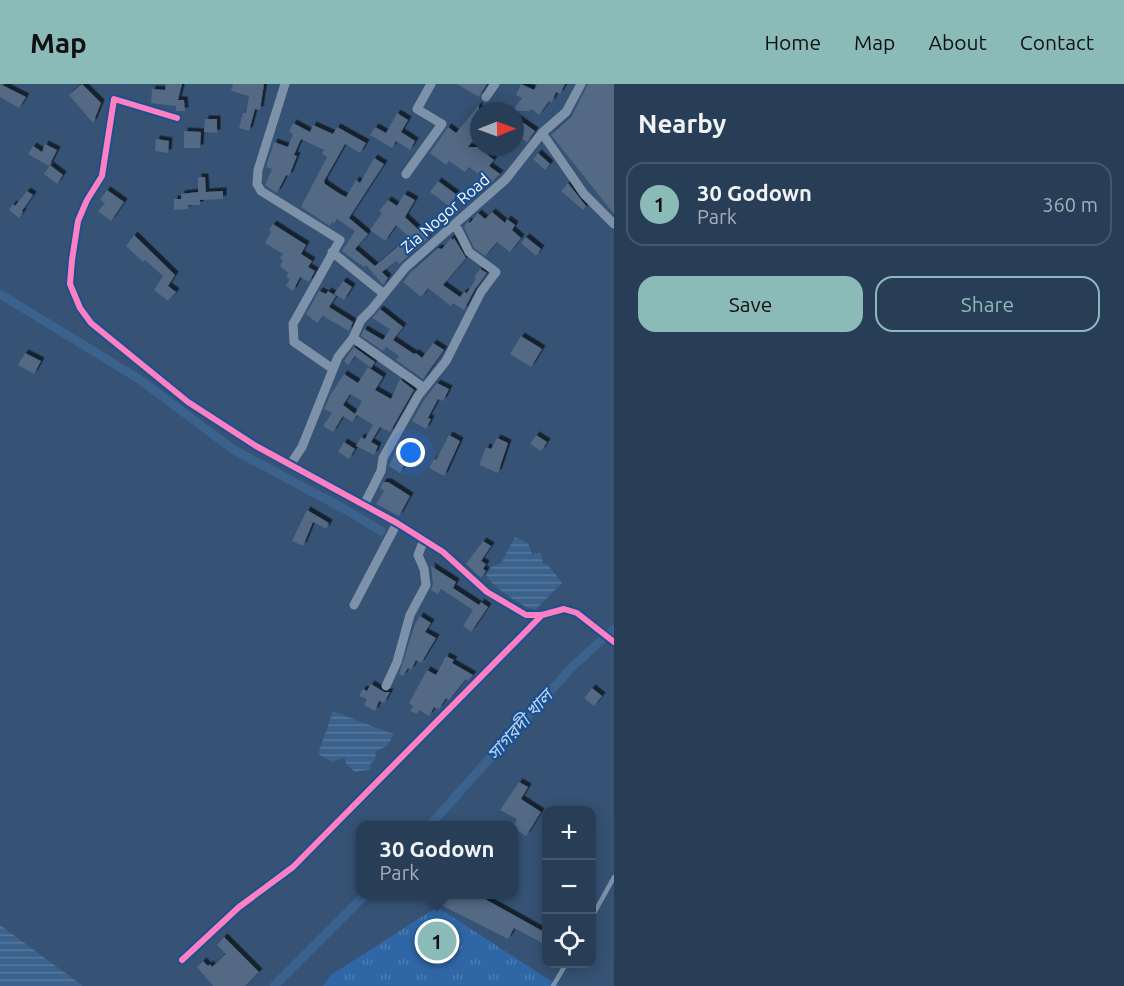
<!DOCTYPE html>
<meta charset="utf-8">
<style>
body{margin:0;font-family:Ubuntu,"Noto Sans Bengali",sans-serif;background:#30455d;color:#f1f3f6}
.controls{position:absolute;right:18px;bottom:18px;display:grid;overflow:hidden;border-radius:12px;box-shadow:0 3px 15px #0003}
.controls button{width:54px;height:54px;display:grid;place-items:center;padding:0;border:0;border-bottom:2px solid #44576d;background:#283e57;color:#f1f3f6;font:30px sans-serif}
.compass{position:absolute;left:470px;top:18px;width:54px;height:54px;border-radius:50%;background:#283e57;box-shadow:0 3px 15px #0003;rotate:89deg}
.you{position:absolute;left:411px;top:369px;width:21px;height:21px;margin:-15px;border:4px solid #fff;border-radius:50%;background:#1a73e8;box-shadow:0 0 0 9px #1a73e833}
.badge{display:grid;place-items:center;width:39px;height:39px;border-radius:50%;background:#8bbbb9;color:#111;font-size:20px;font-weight:700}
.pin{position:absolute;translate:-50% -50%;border:3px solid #fff;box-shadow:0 2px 6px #0006}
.popup{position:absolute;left:356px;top:737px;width:162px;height:78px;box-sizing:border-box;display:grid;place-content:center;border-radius:12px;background:#283e57;filter:drop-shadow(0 2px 4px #0005);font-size:20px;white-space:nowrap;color:#a5aeba}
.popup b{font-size:22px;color:#f1f3f6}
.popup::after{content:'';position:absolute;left:50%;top:100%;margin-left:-12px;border:12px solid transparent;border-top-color:#283e57}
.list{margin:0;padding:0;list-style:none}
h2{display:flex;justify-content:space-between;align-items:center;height:78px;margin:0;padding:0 24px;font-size:26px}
h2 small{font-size:20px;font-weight:400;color:#a5aeba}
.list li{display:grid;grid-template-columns:39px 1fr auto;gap:18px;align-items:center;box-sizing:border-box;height:84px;margin:0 12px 12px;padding:0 12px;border:2px solid #44576d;border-radius:18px}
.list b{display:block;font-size:22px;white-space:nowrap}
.list p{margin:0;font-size:20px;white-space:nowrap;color:#a5aeba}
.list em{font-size:20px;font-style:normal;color:#a5aeba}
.actions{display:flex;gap:12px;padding:18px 24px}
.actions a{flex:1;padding:14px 0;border:2px solid #8bbbb9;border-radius:18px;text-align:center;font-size:21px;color:#8bbbb9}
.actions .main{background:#8bbbb9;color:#111}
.icon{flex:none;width:33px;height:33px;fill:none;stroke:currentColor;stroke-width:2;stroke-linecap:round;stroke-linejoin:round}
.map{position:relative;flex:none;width:614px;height:902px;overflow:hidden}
header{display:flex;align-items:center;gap:36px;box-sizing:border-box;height:84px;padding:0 30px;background:#8bbbb9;color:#111}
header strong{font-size:28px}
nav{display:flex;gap:33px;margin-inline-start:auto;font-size:21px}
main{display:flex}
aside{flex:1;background:#283e57}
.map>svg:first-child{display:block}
</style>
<header>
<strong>Map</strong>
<nav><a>Home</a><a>Map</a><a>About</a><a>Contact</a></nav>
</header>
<main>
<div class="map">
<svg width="614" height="902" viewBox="0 0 614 902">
<defs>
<pattern id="grass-tufts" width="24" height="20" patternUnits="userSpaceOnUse" patternTransform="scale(1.5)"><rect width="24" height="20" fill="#2f66a5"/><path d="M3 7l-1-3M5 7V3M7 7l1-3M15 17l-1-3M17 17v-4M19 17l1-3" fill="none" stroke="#4e7db2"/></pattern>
<pattern id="water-rules" width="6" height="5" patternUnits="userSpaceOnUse" patternTransform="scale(1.5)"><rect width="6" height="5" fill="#3b618d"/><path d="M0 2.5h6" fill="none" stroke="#58799e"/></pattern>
<filter id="shadow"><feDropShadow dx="3.5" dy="-3.5" stdDeviation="0" flood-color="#0009"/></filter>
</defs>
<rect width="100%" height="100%" fill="#365274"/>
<path fill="url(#grass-tufts)" d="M 437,823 L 559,902 L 323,902 L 331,891 Z"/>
<path fill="url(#water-rules)" d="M 515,453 L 528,459 L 532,470 L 541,469 L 543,480 L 548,481 L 562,499 L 535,526 C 521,522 494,504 486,491 L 491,483 L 501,479 Z
M 333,627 C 354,635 373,643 394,650 L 387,662 L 376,667 L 375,676 L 370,680 L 371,685 L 355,688 L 346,680 L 345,674 L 332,678 L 318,670 Z
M 0,841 L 83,902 L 0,902 Z"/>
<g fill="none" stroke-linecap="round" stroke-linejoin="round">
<path stroke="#3b618d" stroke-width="9" d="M 0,210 L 139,295 L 234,366 L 348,427 L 381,447
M 429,742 L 573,582 L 614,545
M 274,902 L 366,810"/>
</g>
<path fill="#526984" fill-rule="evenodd" filter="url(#shadow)" d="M 0,0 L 26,13 L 19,24 L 0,13 Z
M 82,0 L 101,19 L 93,39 L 69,11 Z
M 166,0 L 182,0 L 178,16 L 184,16 L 185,27 L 176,27 L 176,22 L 151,19 L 152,5 L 165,6 Z
M 233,0 L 264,0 L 260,26 L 255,25 L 249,47 L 239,44 L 243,29 L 246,29 L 249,12 L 231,7 Z
M 457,0 L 487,0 L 479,13 Z
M 521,0 L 534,6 L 537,0 L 565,0 L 560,10 L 556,8 L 552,18 L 549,17 L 539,31 L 532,25 L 530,27 L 512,27 L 522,14 L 516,11 Z
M 588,0 L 614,0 L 614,130 L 551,51 L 572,32 Z
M 479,21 L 479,49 L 468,63 L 478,63 L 494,76 L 489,82 L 500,90 L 491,99 L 469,83 L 465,88 L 449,77 L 446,81 L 430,69 L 448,43 L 456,49 Z
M 397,29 L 408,36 L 401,48 L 415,57 L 410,66 L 396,57 L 392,64 L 370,51 L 375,43 L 386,49 Z
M 515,33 L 535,47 L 527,58 L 515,50 Z
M 205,35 L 217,35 L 217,49 L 204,48 Z
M 293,39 L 310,48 L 313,41 L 333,50 L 337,43 L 366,59 L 360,69 L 345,60 L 324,97 L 325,100 L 340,110 L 346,113 L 356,96 L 360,99 L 374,74 L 384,80 L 349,134 L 368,150 L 355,165 L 375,182 L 396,164 L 408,152 L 396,141 L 385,157 L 370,146 L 382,129 L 379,127 L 388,116 L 397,122 L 404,110 L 415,116 L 405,133 L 428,155 L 399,180 L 396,177 L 382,188 L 388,194 L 383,201 L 366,181 L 364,183 L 342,167 L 355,147 L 337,135 L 334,140 L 332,138 L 330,142 L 301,123 L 327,73 L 322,70 L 324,66 L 301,55 L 294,71 L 297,72 L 289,92 L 286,91 L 277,109 L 265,101 L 272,85 L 266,83 L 274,58 L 288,63 L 293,50 L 289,48 Z
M 184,47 L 201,48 L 200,64 L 184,64 Z
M 156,55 L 169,57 L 168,69 L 155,67 Z
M 45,60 L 57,66 L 49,82 L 28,70 L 33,62 L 42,68 Z
M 538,69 L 550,80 L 545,86 L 533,75 Z
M 50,81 L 63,91 L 57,100 L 44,90 Z
M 198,93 L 205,93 L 206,108 L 223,107 L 223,115 L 200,116 L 200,121 L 188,121 L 188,125 L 174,126 L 174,115 L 181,115 L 181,110 L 198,108 Z
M 438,97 L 457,111 L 449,122 L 430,108 Z
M 568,99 L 586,122 L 583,126 L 561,107 Z
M 107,106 L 124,118 L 111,137 L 98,127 L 105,119 L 100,116 Z
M 27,107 L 33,111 L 22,127 L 23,128 L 19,134 L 9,126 L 13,120 L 15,122 Z
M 492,128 L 505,139 L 507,135 L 515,141 L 512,146 L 521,154 L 510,168 L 497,158 L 485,172 L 474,164 L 464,143 L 468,137 L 470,139 L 478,129 L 485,135 Z
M 273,140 L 306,161 L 301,170 L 312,177 L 308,183 L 315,187 L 309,198 L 300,193 L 293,207 L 286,202 L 290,195 L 286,193 L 288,189 L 280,182 L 283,176 L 280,174 L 283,170 L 265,159 L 271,148 L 269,146 Z
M 134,151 L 175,191 L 168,202 L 176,208 L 168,217 L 154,206 L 163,192 L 145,176 L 143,178 L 126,162 Z
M 526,153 L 541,165 L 536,172 L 521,159 Z
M 451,154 L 453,156 L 454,154 L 466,174 L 443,201 L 460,213 L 464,208 L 467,209 L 476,195 L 474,193 L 480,185 L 487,189 L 475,205 L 464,226 L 453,219 L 451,222 L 428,204 L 421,213 L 403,198 L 411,188 L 438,164 L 442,165 Z
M 343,197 L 352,203 L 344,216 L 334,210 Z
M 319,207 L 326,210 L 328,207 L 336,212 L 329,223 L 353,238 L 349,247 L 323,232 L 317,239 L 306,230 Z
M 380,225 L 403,243 L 393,256 L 414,270 L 416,269 L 422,274 L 433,259 L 444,266 L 423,295 L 396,276 L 399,272 L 386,263 L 383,267 L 361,252 L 364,245 L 383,256 L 390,245 L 372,234 Z
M 521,252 L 542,265 L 531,283 L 510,270 Z
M 354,263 L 375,278 L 371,284 L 355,272 L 348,281 L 344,277 Z
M 25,269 L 41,277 L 34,290 L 18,281 Z
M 368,283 L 383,293 L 375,306 L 391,315 L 400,295 L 414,306 L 390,348 L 380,343 L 371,358 L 378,362 L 374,371 L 356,362 L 361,353 L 365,355 L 373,341 L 357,331 L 352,338 L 343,332 L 333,348 L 323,342 L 332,329 L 324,325 L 331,310 L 344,290 L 358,299 ZM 350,310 L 362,317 L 355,330 L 343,321 Z
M 437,299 L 449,305 L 443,317 L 438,315 L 428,334 L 431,335 L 426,345 L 412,337 L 424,316 Z
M 449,351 L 460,357 L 444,392 L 429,384 L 434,375 L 436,376 Z
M 536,351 L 547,358 L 541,367 L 530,360 Z
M 497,354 L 508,359 L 498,389 L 479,381 L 486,363 L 491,365 Z
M 344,358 L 355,365 L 349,375 L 338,368 Z
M 400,358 L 413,365 L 400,389 L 389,382 Z
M 383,398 L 388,398 L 410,412 L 399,432 L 376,420 L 384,407 L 380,404 Z
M 307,426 L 329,439 L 326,445 L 313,438 L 303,462 L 292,457 Z
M 483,457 L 491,462 L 481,477 L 486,480 L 483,485 L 486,487 L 481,494 L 466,480 Z
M 431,482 L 456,498 L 453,504 L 479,521 L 481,518 L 488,523 L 471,548 L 463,542 L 473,526 L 441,505 L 438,510 L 431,506 L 433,500 Z
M 420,532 L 431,539 L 425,548 L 436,554 L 421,579 L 416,576 L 411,586 L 408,584 L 403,592 L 399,590 L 415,540 Z
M 446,572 L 454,576 L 452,579 L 473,591 L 468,597 L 466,595 L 449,616 L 446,614 L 439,625 L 434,623 L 429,632 L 419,626 L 417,630 L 410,627 L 413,622 L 409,619 L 427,586 L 436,591 Z
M 371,600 L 384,608 L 390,608 L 384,619 L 379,617 L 375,627 L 364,621 L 367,615 L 359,612 L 363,605 L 367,607 Z
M 592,604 L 602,612 L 594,622 L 584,614 Z
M 519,698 L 528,703 L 521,715 L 541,728 L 526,752 L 513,744 L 517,735 L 500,726 Z
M 441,810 L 476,810 L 546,849 L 546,861 L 514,844 L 508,855 L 437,819 Z
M 224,853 L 259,888 L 245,902 L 213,902 L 197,883 L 203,877 L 208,882 L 210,880 L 212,883 L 226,870 L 217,861 Z"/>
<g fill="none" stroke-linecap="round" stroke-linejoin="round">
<path stroke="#7d92a8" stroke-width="4.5" d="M 592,833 L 614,793
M 553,902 L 566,880"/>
<path stroke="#7d92a8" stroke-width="9" d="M 285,0 L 258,86 L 257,100 L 261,107 L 340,156 L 293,240 L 294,258 L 333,285
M 486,13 L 495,0
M 177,34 L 114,15 L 102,92 L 87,116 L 78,137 L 72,176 L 70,200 L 80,224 L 91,239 L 188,318 L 256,362 L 397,439 L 443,468 L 487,508 L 526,531 L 542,531 L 564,525 L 577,529 L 614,558
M 542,49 L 584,110 L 614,140
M 406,90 L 442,40 L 417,25 L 431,0
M 332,168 L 384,210
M 353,254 L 424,304
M 290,381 L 302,363 L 338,273 L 353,254 L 361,236 L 371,226 L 406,183 L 506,95 L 542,49 L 566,28 L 581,0
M 364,421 L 381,387 L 383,374 L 418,312 L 446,277 L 481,208 L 496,188 L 469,168 L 455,140
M 354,521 L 397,439
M 386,602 L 397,578 L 410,531 L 426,501 L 424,485 L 418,471 L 424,456
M 182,876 L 239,823 L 293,783 L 542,531"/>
<g stroke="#1b4f8f" stroke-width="10">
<path id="cycleway" d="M 177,34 L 114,15 L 102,92 L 87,116 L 78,137 L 72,176 L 70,200 L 80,224 L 91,239 L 188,318 L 256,362 L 397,439 L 443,468 L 487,508 L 526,531 L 542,531 L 564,525 L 577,529 L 614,558
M 182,876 L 239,823 L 293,783 L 542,531"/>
</g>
<use href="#cycleway" stroke="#ff80c0" stroke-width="6"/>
</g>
<g text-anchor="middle" stroke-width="4.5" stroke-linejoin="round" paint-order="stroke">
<g font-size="16" fill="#fff" stroke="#1b4f8f">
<text transform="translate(445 129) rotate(-41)" y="6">Zia Nogor Road</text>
</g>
<g font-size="18" font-style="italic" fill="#b5d3f5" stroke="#1b4f8f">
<text transform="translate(520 641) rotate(-48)" y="6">সাগরদী খাল</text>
</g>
</g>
</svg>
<div class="controls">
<button>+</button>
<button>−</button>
<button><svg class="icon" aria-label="locate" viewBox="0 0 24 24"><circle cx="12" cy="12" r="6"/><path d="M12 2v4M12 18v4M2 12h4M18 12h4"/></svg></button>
</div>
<svg class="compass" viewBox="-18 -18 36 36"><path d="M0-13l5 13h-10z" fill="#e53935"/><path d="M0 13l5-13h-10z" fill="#a5aeba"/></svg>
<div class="you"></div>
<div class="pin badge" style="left:437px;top:857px">1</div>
<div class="popup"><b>30 Godown</b>Park</div>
</div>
<aside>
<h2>Nearby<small></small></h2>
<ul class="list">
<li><span class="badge">1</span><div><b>30 Godown</b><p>Park</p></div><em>360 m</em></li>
</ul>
<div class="actions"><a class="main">Save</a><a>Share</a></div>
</aside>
</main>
